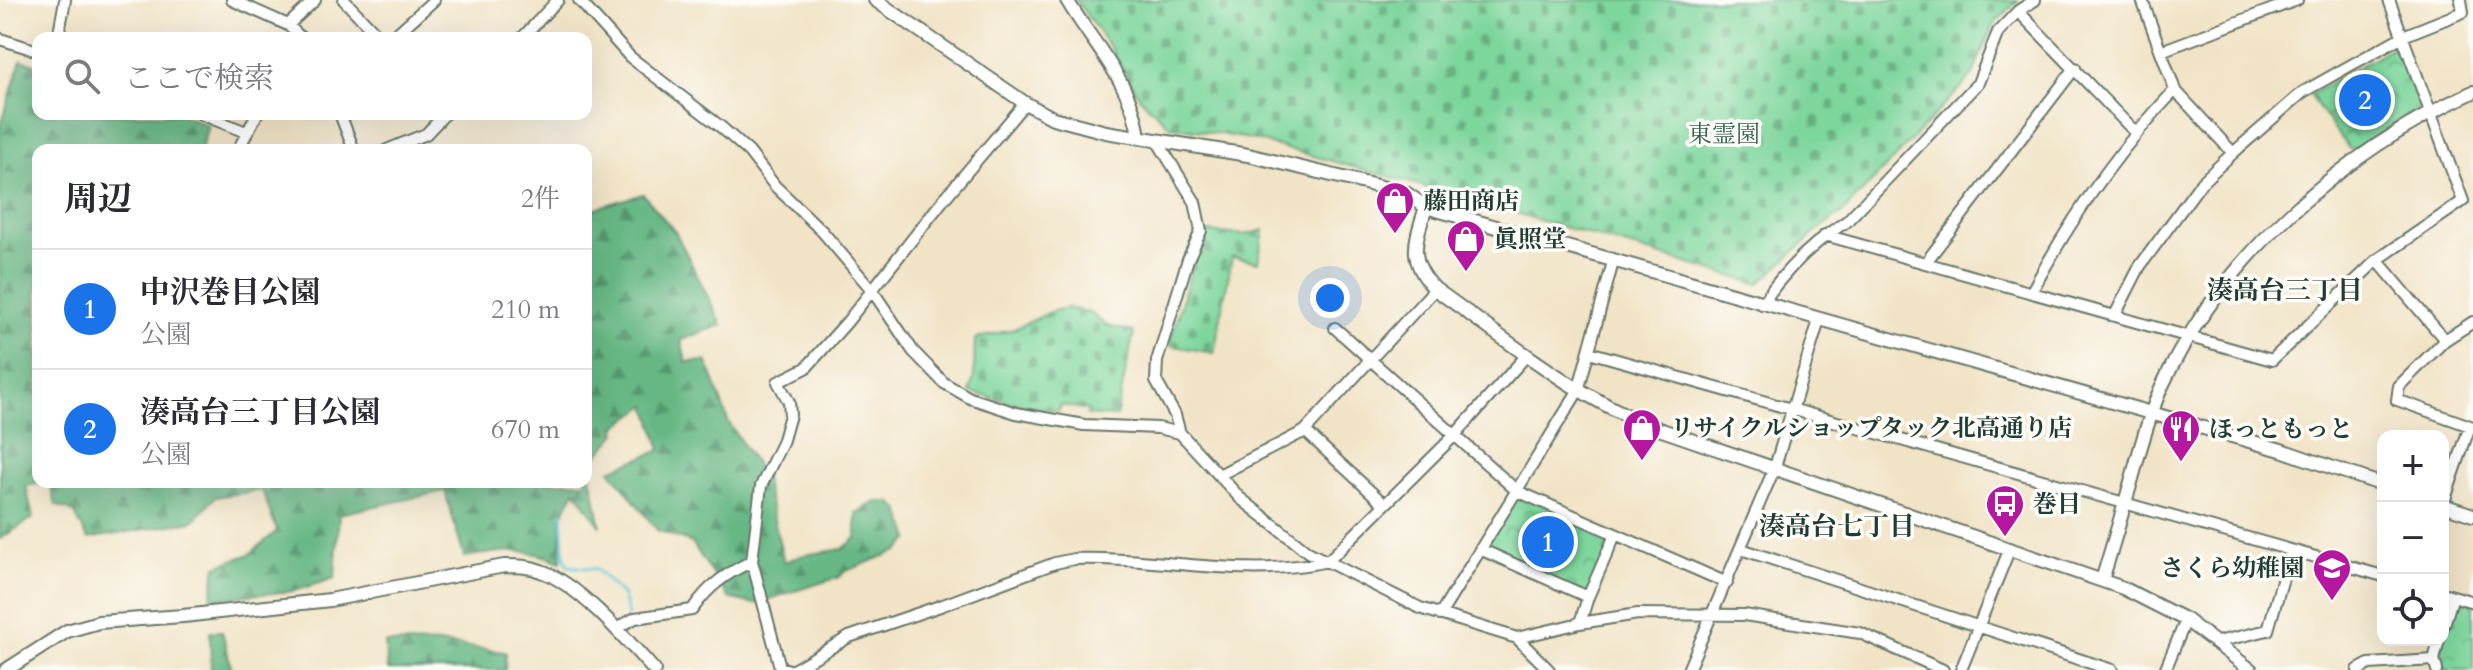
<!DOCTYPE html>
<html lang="ja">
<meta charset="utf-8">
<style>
body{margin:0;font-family:Cardo,"Noto Serif JP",serif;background:#f2f2f3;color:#2b2b33}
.controls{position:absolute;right:24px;bottom:24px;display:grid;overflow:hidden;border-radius:16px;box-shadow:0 8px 32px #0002}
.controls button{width:72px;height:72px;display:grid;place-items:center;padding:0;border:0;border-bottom:2px solid #e1e1e2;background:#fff;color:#2b2b33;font:40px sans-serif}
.you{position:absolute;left:1330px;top:298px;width:28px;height:28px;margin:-20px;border:6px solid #fff;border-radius:50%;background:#1a73e8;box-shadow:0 0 0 12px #1a73e833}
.badge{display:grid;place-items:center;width:52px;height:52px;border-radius:50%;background:#1a73e8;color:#fff;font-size:26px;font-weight:700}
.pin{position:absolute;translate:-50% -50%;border:4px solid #fff;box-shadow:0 2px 8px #0006}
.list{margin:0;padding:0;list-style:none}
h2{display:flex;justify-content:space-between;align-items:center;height:104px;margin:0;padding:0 32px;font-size:34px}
h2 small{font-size:26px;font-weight:400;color:#7c7c81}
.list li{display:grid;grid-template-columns:52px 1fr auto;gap:24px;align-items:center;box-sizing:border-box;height:120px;padding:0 32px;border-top:2px solid #e1e1e2}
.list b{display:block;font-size:30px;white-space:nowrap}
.list p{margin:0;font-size:26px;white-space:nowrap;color:#7c7c81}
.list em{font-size:26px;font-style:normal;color:#7c7c81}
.icon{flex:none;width:44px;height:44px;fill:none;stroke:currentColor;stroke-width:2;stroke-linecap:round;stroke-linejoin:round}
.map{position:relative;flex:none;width:2473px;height:670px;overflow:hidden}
.search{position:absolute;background:#fff;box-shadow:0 8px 32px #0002;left:32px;top:32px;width:560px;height:88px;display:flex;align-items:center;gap:20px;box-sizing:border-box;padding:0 28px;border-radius:16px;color:#7c7c81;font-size:30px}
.panel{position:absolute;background:#fff;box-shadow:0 8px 32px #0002;left:32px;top:144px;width:560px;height:344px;border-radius:16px}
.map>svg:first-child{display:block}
</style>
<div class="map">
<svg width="2473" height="670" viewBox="0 0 2473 670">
<defs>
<pattern id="forest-firs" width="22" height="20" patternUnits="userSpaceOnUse" patternTransform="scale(2)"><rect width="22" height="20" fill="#66b784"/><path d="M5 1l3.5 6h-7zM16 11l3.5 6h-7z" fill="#53966d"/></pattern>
<pattern id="cemetery-stones" width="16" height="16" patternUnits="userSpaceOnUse" patternTransform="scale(2)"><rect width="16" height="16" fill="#7dd69c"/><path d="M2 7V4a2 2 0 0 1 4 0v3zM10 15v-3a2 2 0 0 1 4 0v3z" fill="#66af80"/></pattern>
<pattern id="park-crowns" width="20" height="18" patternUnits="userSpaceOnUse" patternTransform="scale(2)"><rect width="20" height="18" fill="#7dd69c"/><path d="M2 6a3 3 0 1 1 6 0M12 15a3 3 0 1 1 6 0" fill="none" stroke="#66af80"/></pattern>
</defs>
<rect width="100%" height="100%" fill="#fdfcf7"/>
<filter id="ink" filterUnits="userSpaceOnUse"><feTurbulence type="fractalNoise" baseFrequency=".0125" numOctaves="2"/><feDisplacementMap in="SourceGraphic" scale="16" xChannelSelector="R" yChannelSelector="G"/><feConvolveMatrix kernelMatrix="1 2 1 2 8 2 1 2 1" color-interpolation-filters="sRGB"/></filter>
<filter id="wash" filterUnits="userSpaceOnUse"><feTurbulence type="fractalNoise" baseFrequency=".006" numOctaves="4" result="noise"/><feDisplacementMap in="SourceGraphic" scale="32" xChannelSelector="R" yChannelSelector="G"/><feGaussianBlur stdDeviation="1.8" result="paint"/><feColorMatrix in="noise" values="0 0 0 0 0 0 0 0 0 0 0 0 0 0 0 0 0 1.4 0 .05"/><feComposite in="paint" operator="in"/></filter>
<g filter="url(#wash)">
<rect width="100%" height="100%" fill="#f1e3c6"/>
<path fill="url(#forest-firs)" stroke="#427a5c" stroke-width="2" d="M 21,60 L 38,65 L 38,114 L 179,114 L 208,125 L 201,150 L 38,150 L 38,482 L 46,482 L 26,486 L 33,518 L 0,539 L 0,128 Z
M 643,194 L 676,233 L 722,325 L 681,340 L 686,362 L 707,361 L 728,421 L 764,478 L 784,562 L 804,555 L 843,549 L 856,538 L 856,513 L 876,502 L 891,502 L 900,510 L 910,539 L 900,550 L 846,571 L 839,577 L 754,604 L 729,598 L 692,543 L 657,530 L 610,470 L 661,450 L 647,405 L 616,427 L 617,433 L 589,465 L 601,527 L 575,490 L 561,518 L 561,562 C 524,546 503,551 464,557 L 445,491 L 339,514 L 335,578 L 294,591 L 211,599 L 216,566 L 250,554 L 277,531 L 262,490 L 215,497 L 193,521 L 88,539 L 74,512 L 56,505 L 49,482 L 586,482 L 586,211 Z
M 210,631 L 222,631 L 232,670 L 211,670 Z
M 385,643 L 446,644 L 506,652 L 505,670 L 388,670 Z"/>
<path fill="url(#cemetery-stones)" stroke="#4e8a68" stroke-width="2" d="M 1076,0 L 2018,0 L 1993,25 L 1972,76 L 1841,214 C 1810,233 1787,261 1758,284 L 1412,183 L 1251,139 L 1170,126 L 1140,98 L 1109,46 Z
M 1264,230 L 1258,262 L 1232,257 L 1214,353 L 1169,345 L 1194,261 L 1207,232 L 1244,235 Z
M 1067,308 L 1089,312 L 1107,326 L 1134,332 L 1116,417 L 1087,415 L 1088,410 L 1061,405 L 1059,411 L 1025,406 L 970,392 L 974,376 L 975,339 L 1014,329 L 1053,311 Z"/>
<path fill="url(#park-crowns)" stroke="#4e8a68" stroke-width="2" d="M 2393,47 L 2399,50 L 2419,105 L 2415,111 L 2355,149 L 2349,149 L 2310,95 Z
M 1517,491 L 1615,535 L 1588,597 L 1480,549 Z
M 2453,596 L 2473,602 L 2473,670 L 2437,670 L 2443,628 Z"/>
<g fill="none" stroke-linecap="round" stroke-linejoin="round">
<path stroke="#59c1d5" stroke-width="3" d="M 562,511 L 564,556 L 568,566 L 596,569 L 623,596 L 628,616"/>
</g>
</g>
<g filter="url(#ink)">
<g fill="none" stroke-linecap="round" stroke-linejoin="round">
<g stroke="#687767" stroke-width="14">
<path id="minor" d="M 232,0 L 288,25 L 301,38
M 344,0 L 380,38
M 579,0 L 630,57 L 721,127 L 749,152 L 775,186 L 822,231 L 872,290 L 913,351 L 944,383 L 970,398 L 1016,413 L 1084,425 L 1158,428 L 1180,433
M 2142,0 L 2175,90 L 2233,153
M 2018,11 L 2135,132
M 288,25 L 315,0
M 58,38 L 65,0
M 392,38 L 434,0
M 522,38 L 558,0
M 0,39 L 38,51
M 2161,51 L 2297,0
M 201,114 L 246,132
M 340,114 L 354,150
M 1156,139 L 1195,202 L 1201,231 L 1188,259 L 1157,361 L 1156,381 L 1175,415 L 1180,433 L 1240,498 L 1308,552 L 1420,608 L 1517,638 L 1580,623 L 1638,614 L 1744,615 L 1860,633 L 1943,670
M 238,150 L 257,114
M 387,150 L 426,134 L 445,114
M 1825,235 L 2272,360 L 2377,260 L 2463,201 L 2389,0
M 2377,260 L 2445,340
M 1926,262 L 2075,68
M 2032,291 C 2071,218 2118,150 2175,90
M 1762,304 C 1784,271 1814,242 1847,221 L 1978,83 L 1998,32 L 2018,11 L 2035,0
M 2115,315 L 2140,266 L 2201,183 L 2233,153 L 2303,92 L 2403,36 L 2463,12 L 2461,0
M 2473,322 L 2445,340 L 2399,386 L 2397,400 L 2473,427
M 1335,328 L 1517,491 L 1727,583
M 1589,352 L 2383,576
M 1305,431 L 1384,504
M 1219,475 L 1305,431 L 1435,289
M 2443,505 L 2470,426
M 1480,549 L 1588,597
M 1741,549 L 2112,670
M 752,561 L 761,486 L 782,443 L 790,415 L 789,402 L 778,382 L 806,368 L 847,322 L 944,199 L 1025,103
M 2443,593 L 2473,602
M 1440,615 L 1578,391 L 1613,262
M 1580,623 L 1588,597 L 1615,535
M 2443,628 L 2453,596
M 616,629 L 635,618 L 692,610 C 709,585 726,574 752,561 L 780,667 L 789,670
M 1517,638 L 1549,670
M 2217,642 L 2268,630 L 2291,550
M 793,670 L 849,637 L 943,605 L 1055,563 L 1074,559 C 1159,556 1243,580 1328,561 L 1455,435 L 1527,355
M 1688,670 L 1775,467 L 1819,320
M 1961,670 L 2010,548
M 2165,670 L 2186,620
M 2358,670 L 2369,664 L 2434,660
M 2437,670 L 2434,660 L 2439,640"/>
</g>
<g stroke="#687767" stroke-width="16">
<path id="tertiary" d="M 875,0 L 1025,103 L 1053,118 L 1106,132 L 1248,155 L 1406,193 L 1426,207 L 2281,450 L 2383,485
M 1067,0 C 1093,45 1133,83 1139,137
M 1426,207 C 1415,242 1407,260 1435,289 C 1507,340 1576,398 1659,429 L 2123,588 L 2186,620 L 2251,670
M 2443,505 L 2473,515
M 2102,580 C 2113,545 2123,510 2133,475 C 2141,445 2149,416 2161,388 C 2222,257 2343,151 2473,92
M 6,670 L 67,631 L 99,622 L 183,616 L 330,600 L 504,566 C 517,566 529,566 541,571 C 579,584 627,640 654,670"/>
</g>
<use href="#minor" stroke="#fff" stroke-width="10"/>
<use href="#tertiary" stroke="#fff" stroke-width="12"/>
</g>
</g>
<defs>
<g id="shop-pin" transform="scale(2)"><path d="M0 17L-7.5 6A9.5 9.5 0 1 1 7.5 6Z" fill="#b5179e" stroke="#fdfcf7"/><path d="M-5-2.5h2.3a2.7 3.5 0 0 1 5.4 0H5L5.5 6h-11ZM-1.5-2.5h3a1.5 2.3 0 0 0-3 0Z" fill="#fff"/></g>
<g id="restaurant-pin" transform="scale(2)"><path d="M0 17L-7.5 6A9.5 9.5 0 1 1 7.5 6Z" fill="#b5179e" stroke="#fdfcf7"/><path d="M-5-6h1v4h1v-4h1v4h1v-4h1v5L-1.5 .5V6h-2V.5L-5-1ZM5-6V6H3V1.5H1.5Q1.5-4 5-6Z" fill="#fff"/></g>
<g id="bus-pin" transform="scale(2)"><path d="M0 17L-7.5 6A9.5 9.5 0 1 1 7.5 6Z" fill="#b5179e" stroke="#fdfcf7"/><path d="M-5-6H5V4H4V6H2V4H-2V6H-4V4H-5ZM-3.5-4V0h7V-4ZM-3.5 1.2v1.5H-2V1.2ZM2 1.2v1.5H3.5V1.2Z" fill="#fff"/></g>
<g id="school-pin" transform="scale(2)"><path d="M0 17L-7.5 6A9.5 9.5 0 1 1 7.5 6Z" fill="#b5179e" stroke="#fdfcf7"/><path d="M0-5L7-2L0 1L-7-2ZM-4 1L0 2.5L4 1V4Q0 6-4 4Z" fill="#fff"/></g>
</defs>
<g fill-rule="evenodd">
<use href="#shop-pin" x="1395" y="201"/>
<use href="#shop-pin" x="1466" y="239"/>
<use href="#shop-pin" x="1642" y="428"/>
<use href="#restaurant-pin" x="2181" y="429"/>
<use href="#bus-pin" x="2005" y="504"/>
<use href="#school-pin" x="2332" y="568"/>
</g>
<g text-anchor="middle" stroke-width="7" stroke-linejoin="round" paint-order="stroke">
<g font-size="24" fill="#36634e" stroke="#fdfcf7">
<text x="1724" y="142">東霊園</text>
</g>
<g font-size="24" font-weight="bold" fill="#1f3d34" stroke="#fdfcf7" text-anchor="start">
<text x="1423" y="209">藤田商店</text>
<text x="1494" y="247">眞照堂</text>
<text x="1670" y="436">リサイクルショップタック北高通り店</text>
<text x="2209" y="437">ほっともっと</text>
<text x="2033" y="512">巻目</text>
<text x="2304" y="576" text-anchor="end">さくら幼稚園</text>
</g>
<g font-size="26" font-weight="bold" fill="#1f3d34" stroke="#fdfcf7">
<text x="2285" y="299">湊高台三丁目</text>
<text x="1837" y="535">湊高台七丁目</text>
</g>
</g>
</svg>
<div class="controls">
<button>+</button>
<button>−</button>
<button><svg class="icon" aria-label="locate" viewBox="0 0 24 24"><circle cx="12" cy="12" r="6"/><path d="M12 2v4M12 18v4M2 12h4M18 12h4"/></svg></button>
</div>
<div class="you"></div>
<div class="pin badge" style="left:1548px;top:542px">1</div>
<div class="pin badge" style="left:2365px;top:100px">2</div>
<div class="search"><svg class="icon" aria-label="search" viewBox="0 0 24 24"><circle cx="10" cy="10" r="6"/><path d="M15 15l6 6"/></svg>ここで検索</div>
<section class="panel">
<h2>周辺<small>2件</small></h2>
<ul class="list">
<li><span class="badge">1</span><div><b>中沢巻目公園</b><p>公園</p></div><em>210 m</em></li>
<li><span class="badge">2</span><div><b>湊高台三丁目公園</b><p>公園</p></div><em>670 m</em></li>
</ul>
</section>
</div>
